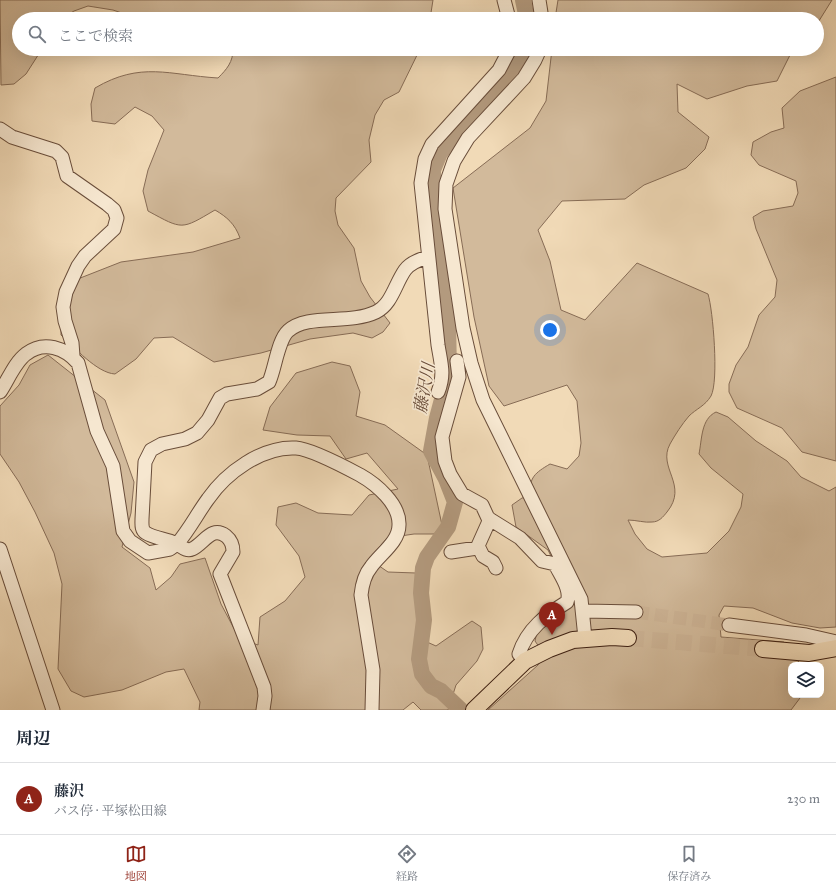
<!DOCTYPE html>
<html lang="ja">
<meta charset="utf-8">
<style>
body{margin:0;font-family:"IM FELL Great Primer","Noto Serif JP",serif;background:#f6f6f7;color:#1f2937}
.controls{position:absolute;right:12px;bottom:12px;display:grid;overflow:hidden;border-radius:8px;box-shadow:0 4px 16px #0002}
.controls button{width:36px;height:36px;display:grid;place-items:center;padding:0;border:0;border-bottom:1px solid #e0e1e3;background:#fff;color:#1f2937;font:20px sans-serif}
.you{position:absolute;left:550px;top:330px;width:14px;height:14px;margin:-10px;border:3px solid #fff;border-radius:50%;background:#1a73e8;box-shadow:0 0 0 6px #1a73e833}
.badge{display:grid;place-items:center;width:26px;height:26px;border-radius:50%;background:#8f2418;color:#fff;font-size:13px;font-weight:700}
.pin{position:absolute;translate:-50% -33px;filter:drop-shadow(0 1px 2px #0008)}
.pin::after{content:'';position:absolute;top:21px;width:14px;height:12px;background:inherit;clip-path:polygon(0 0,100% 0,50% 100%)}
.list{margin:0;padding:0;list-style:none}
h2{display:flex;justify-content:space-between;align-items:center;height:52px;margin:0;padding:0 16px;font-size:17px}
h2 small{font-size:13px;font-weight:400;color:#747a83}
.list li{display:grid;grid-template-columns:26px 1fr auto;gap:12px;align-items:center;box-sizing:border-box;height:72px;padding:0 16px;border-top:1px solid #e0e1e3}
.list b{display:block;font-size:15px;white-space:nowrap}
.list p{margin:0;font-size:13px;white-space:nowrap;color:#747a83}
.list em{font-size:13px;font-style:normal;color:#747a83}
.icon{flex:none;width:22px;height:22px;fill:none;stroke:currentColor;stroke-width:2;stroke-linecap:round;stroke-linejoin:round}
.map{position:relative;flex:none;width:836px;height:710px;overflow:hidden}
.search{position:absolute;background:#fff;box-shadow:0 4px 16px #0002;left:12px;right:12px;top:12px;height:44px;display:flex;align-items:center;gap:10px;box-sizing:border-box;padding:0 14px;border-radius:22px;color:#747a83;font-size:15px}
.sheet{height:124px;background:#fff}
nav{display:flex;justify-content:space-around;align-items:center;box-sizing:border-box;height:56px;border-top:1px solid #e0e1e3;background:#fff;font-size:11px;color:#747a83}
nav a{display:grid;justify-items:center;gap:2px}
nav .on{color:#8f2418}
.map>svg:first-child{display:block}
</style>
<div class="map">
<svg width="836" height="710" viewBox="0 0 836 710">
<rect width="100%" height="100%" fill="#f1dab7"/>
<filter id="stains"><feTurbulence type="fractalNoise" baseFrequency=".005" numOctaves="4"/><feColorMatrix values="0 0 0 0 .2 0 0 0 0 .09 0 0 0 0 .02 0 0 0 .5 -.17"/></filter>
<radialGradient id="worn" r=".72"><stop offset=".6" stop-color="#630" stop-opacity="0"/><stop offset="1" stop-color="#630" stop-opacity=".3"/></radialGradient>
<path fill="#d2ba9b" stroke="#876c56" d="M 0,0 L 433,0 L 430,19 L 139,19 L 113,10 L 88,6 L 74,11 L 61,19 L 19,19 L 19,49 L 42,49 L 26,74 L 14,84 L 1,85 Z
M 558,0 L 832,0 L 817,24 L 817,19 L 555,19 Z
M 233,49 L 420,49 L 399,92 L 384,100 L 375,115 L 369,140 L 371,162 L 336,198 L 335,211 L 338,225 L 354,248 L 361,281 L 370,297 L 390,323 L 383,332 L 372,338 L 353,333 L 310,339 L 261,353 L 214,362 L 173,337 L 154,338 L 136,359 L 115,374 C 97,373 74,347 61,335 L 61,293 L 65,284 L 121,262 L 193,252 L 240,238 C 235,224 227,217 215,210 C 181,230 183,230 148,211 L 143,191 L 148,170 L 164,130 L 152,116 L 135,107 L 115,124 L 92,121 L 91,104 L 95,88 C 141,61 169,75 218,78 C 227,69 233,62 233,49 Z
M 552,49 L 793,49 L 777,81 L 747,86 L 707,99 L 677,84 L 678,112 L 709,137 L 705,149 L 686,168 L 644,185 L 625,199 L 562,201 L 538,230 L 550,261 L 561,310 L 585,320 L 637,263 L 708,294 C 713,310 719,381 711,396 C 705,406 696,409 689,416 C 682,424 675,435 670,444 C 657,468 689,485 667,512 C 663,517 659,522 652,522 C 645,523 636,520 628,520 L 635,534 L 647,549 L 662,557 L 707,553 L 729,531 L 741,507 L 743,494 L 711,468 L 699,454 C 702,439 701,419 716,412 L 728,417 L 756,441 L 787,461 L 801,477 L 829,491 L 836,487 L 836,627 L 820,628 L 792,623 L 753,608 L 724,606 L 719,615 L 721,637 L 784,642 L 801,665 L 791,665 L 791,695 L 797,695 L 800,698 L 791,710 L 488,710 L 538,665 L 544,654 L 535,641 L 538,627 L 573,601 L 548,550 L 516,527 L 512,505 L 522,498 L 530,496 C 529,477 535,473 550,464 L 567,469 L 579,456 L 581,443 L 577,401 L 567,385 L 504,406 L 489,386 L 474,317 L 453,188 L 530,128 L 546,101 Z
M 836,77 L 836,461 L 802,452 L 782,428 L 737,408 L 729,392 L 729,384 L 736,365 L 748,347 L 759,315 L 775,297 L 777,280 L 756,229 L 753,217 L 763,211 L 793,206 L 798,193 L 796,181 L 759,165 L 751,155 L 753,142 L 771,132 L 784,128 L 782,108 L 800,91 Z
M 48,355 L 105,400 L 134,482 L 131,513 L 122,547 L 150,568 L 156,590 L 171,577 L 180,564 L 205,558 L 221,604 L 239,638 L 258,645 L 260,617 L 285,601 L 305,577 L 299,556 L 276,525 L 278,507 L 296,503 L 318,513 L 352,515 L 369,495 L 398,489 L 367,453 L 346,459 L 330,436 L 297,435 L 263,430 L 270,407 L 296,373 L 332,362 L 350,366 L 360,392 L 356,416 L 385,425 L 427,455 L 442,525 L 434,534 L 414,534 L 387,538 L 369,559 L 388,572 L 416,573 L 427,642 L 436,646 L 472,621 L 481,627 L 483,649 L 477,661 L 456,685 L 448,710 L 421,710 L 413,702 L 403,710 L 199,710 L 200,702 L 184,669 L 166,672 L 122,690 L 84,697 L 71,691 L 58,669 L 62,584 L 54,553 L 35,512 L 19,482 L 0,454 L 0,406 L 19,385 L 30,365 Z"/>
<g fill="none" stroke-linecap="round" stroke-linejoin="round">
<path stroke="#b39a7e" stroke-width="16" d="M 523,0 L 527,19
M 461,710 L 441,691 L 431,686 L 422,674 L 419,659 L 424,620 L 421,593 L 423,568 L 427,557 L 448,527 L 455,502 L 446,479 L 431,451 L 437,418 L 449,373 L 448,319 L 443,298 L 433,193 L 433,170 L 440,153 L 513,67 L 524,49"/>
<path stroke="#cdb496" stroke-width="13" stroke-dasharray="13 6" stroke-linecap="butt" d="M 636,612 L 729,625"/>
<path stroke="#cdb496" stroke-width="16" stroke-dasharray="16 8" stroke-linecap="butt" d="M 628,638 L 763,649"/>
<g stroke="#694d3a" stroke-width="15">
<path id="minor" d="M 504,0 L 509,19
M 539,0 L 542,19
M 540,49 L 535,60 L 524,78 L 468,138 L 454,161 L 446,184 L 445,209 L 463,328 L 471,363 L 483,400 L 581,599 L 585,638
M 0,129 L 12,137 L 56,151 L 62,157 L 67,176 L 107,204 L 114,210 L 117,218 L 114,229 L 85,256 L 78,266 L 66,292 L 63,307 L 65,321 L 72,343 L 73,356
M 457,361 L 459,377 L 442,437 L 445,461 L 450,474 L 462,494 L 482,505 L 488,518 L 520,538 L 542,561 L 555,564 C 560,575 572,590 567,602 C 546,615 527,629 519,654 L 525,661
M 0,392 C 8,380 15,362 26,354 C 44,340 65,348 78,363 L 97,431 L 113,466 L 123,531 L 130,541 L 148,553 L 170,549 L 177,544 C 189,530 197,514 208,499 C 226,473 262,446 296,448 C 311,449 345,467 360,475 C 376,484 400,504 399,525 C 399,542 380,554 371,567 C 365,574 362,586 361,595 L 373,670 L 372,710
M 438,392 C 445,374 441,364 438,345 L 421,183 L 425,159 L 432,144 L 499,70 L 510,49
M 478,546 L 483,556 L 493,562 L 496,568
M 0,549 L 53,710
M 451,552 L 477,548 L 490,519
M 584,611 L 636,612
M 729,625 L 806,635 L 836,642
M 263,710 L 265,696 L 264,687 L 220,574 L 233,552 C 233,546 231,540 226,536 C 211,525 204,544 192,549 C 186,552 180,545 175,543 C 166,539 154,538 146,533 C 141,530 142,524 142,519 L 145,462 L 151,450 L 162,444 L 185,439 L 197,433 L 208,420 L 220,398 L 227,394 L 257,389 L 269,382 C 275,369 278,340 288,331 C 307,313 349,325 376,312 C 392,304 395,284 405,270 C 410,263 421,259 428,257"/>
</g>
<g stroke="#3c1e10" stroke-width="18">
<path id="major" d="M 763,649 L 809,653 L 836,648
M 474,710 L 525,661 L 549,649 L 573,640 L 612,637 L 628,638"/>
</g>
<use href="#minor" stroke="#f6e7d0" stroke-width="13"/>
<use href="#major" stroke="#f1dab7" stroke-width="16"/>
</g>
<g text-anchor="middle" stroke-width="3.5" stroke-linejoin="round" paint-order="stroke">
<g font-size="17" font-style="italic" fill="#664936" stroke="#f6e7d0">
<text transform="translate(424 388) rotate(-80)" y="6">藤沢川</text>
</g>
</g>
<rect width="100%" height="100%" filter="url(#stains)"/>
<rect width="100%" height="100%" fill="url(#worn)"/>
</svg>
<div class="controls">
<button><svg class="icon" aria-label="layers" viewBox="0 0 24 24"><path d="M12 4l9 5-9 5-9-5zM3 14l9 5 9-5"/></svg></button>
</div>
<div class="you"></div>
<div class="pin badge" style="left:552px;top:635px">A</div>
<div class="search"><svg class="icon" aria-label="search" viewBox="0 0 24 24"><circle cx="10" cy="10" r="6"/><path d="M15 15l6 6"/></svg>ここで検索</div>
</div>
<section class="sheet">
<h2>周辺<small></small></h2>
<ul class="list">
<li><span class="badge">A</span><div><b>藤沢</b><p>バス停 · 平塚松田線</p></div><em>230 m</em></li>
</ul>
</section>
<nav>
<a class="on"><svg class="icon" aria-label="map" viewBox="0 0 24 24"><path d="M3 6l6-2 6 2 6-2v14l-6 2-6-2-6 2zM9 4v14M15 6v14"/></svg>地図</a>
<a><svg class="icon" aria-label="directions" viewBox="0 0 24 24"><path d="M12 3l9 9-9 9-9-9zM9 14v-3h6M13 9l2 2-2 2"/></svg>経路</a>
<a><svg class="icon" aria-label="saved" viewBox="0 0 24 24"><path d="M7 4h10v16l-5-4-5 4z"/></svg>保存済み</a>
</nav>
